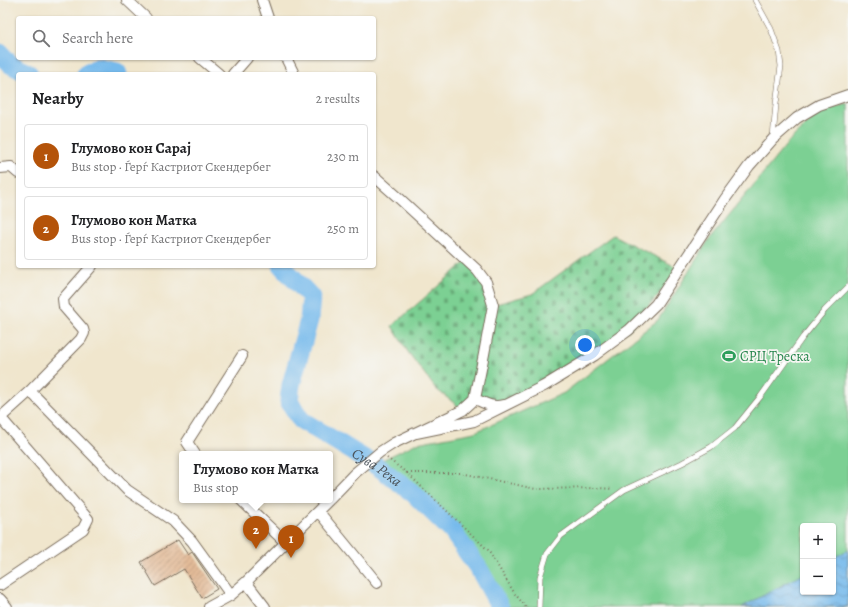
<!DOCTYPE html>
<meta charset="utf-8">
<style>
body{margin:0;font-family:Alegreya,serif;background:#f2f2f2;color:#202124}
.controls{position:absolute;right:12px;bottom:12px;display:grid;overflow:hidden;border-radius:4px;box-shadow:0 1px 3px #0004}
.controls button{width:36px;height:36px;display:grid;place-items:center;padding:0;border:0;border-bottom:1px solid #e0e0e0;background:#fff;color:#202124;font:20px sans-serif}
.you{position:absolute;left:585px;top:345px;width:14px;height:14px;margin:-10px;border:3px solid #fff;border-radius:50%;background:#1a73e8;box-shadow:0 0 0 6px #1a73e833}
.badge{display:grid;place-items:center;width:26px;height:26px;border-radius:50%;background:#b45309;color:#fff;font-size:13px;font-weight:700}
.pin{position:absolute;translate:-50% -33px;filter:drop-shadow(0 1px 2px #0008)}
.pin::after{content:'';position:absolute;top:21px;width:14px;height:12px;background:inherit;clip-path:polygon(0 0,100% 0,50% 100%)}
.popup{position:absolute;left:179px;top:451px;width:154px;height:52px;box-sizing:border-box;display:grid;place-content:center;border-radius:4px;background:#fff;filter:drop-shadow(0 1px 3px #0005);font-size:13px;white-space:nowrap;color:#757577}
.popup b{font-size:15px;color:#202124}
.popup::after{content:'';position:absolute;left:50%;top:100%;margin-left:-8px;border:8px solid transparent;border-top-color:#fff}
.list{margin:0;padding:0;list-style:none}
h2{display:flex;justify-content:space-between;align-items:center;height:52px;margin:0;padding:0 16px;font-size:17px}
h2 small{font-size:13px;font-weight:400;color:#757577}
.list li{display:grid;grid-template-columns:26px 1fr auto;gap:12px;align-items:center;box-sizing:border-box;height:64px;margin:0 8px 8px;padding:0 8px;border:1px solid #e0e0e0;border-radius:4px}
.list b{display:block;font-size:15px;white-space:nowrap}
.list p{margin:0;font-size:13px;white-space:nowrap;color:#757577}
.list em{font-size:13px;font-style:normal;color:#757577}
.icon{flex:none;width:22px;height:22px;fill:none;stroke:currentColor;stroke-width:2;stroke-linecap:round;stroke-linejoin:round}
.map{position:relative;flex:none;width:848px;height:607px;overflow:hidden}
.search{position:absolute;background:#fff;box-shadow:0 1px 3px #0004;left:16px;top:16px;width:360px;height:44px;display:flex;align-items:center;gap:10px;box-sizing:border-box;padding:0 14px;border-radius:4px;color:#757577;font-size:15px}
.panel{position:absolute;background:#fff;box-shadow:0 1px 3px #0004;left:16px;top:72px;width:360px;height:196px;border-radius:4px}
.map>svg:first-child{display:block}
</style>
<div class="map">
<svg width="848" height="607" viewBox="0 0 848 607">
<defs>
<pattern id="cemetery-stones" width="16" height="16" patternUnits="userSpaceOnUse"><rect width="16" height="16" fill="#7cd093"/><path d="M2 7V4a2 2 0 0 1 4 0v3zM10 15v-3a2 2 0 0 1 4 0v3z" fill="#67a977"/></pattern>
<pattern id="water-waves" width="16" height="10" patternUnits="userSpaceOnUse"><rect width="16" height="10" fill="#76baec"/><path d="M0 5q4-4 8 0t8 0" fill="none" stroke="#6297bf"/></pattern>
<pattern id="building-hatch" width="6" height="6" patternUnits="userSpaceOnUse"><rect width="6" height="6" fill="#e3bb99"/><path d="M-1 1l2-2M0 6l6-6M5 7l2-2" fill="none" stroke="#b9987c"/></pattern>
</defs>
<rect width="100%" height="100%" fill="#f6f6f2"/>
<filter id="ink" filterUnits="userSpaceOnUse"><feTurbulence type="fractalNoise" baseFrequency=".025" numOctaves="2"/><feDisplacementMap in="SourceGraphic" scale="8" xChannelSelector="R" yChannelSelector="G"/><feConvolveMatrix kernelMatrix="1 2 1 2 8 2 1 2 1" color-interpolation-filters="sRGB"/></filter>
<filter id="wash" filterUnits="userSpaceOnUse"><feTurbulence type="fractalNoise" baseFrequency=".012" numOctaves="4" result="noise"/><feDisplacementMap in="SourceGraphic" scale="16" xChannelSelector="R" yChannelSelector="G"/><feGaussianBlur stdDeviation="0.9" result="paint"/><feColorMatrix in="noise" values="0 0 0 0 0 0 0 0 0 0 0 0 0 0 0 0 0 1.4 0 .05"/><feComposite in="paint" operator="in"/></filter>
<g filter="url(#wash)">
<rect width="100%" height="100%" fill="#f0e6cd"/>
<path fill="url(#cemetery-stones)" stroke="#5c7d58" d="M 613,235 L 680,269 L 629,330 L 508,404 L 475,399 L 463,410 L 436,389 L 408,352 L 392,326 L 467,261 L 477,270 L 493,305 L 532,294 Z"/>
<path fill="#7cd093" stroke="#5c7d58" fill-rule="evenodd" d="M 848,104 L 848,607 L 497,607 L 469,557 L 411,495 L 376,463 L 417,443 L 475,432 L 564,393 L 658,320 L 708,241 L 791,139 L 822,110 ZM 803,526 L 833,526 L 833,592 L 803,592 Z"/>
<path fill="url(#water-waves)" stroke="#587285" d="M 848,550 L 848,607 L 742,607 L 803,574 L 803,592 L 833,592 L 833,558 Z"/>
<g fill="none" stroke-linecap="round" stroke-linejoin="round">
<g stroke="#76baec" stroke-width="19">
<path d="M 0,53 L 10,64 L 29,74"/>
<path d="M 86,74 L 99,68 L 117,72 L 118,74"/>
<path id="s1" d="M 282,266 L 311,297 L 309,320 L 291,385 L 289,401 L 301,420 L 380,468 L 414,494 L 452,531 L 479,569 L 500,607"/>
</g>
</g>
<g id="blocks">
<path fill="url(#building-hatch)" d="M 178,540 L 188,555 L 192,552 L 217,589 L 202,598 L 184,569 L 155,586 L 141,562 Z"/>
</g>
</g>
<g filter="url(#ink)">
<use href="#blocks" fill-opacity="0" stroke="#7a6c5b" stroke-width="1"/>
<g fill="none" stroke-linecap="round" stroke-linejoin="round">
<g stroke="#7a6c5b" stroke-width="6">
<path id="lane" d="M 755,0 L 771,29 L 779,51 L 781,66 L 776,104 L 773,138
M 539,607 L 540,577 L 547,554 L 561,536 L 624,490 L 682,463 L 711,447 L 735,428 L 761,396 L 803,337 L 825,310 L 848,287"/>
</g>
<g stroke="#7a6c5b" stroke-width="12">
<path id="street" d="M 127,0 L 146,18
M 262,0 L 268,18
M 200,58 L 219,74
M 286,58 L 294,74
M 233,74 L 247,58
M 0,168 L 11,167 L 18,173
M 30,391 L 127,490 L 173,521 L 192,541 L 231,595
M 475,399 C 484,403 493,408 503,405
M 0,417 L 88,519 L 83,529 L 0,585
M 0,418 L 30,391 L 81,339 L 84,333 L 83,329 L 64,307 L 63,299 L 92,266
M 416,433 L 474,421 L 544,386 L 595,355 L 629,330 L 656,304 L 725,199 L 749,166 L 773,139 L 797,118 L 819,105 L 848,95
M 195,454 L 187,442 L 242,356
M 330,499 L 355,473 L 380,452 L 394,443 L 451,416 L 463,410 L 475,399 L 484,354 L 493,305 L 486,282 L 477,270 L 400,199 L 374,176
M 241,500 L 285,542
M 318,511 L 377,583
M 246,582 L 265,607
M 0,599 L 7,607
M 209,607 L 231,595 L 246,582 L 329,500"/>
</g>
<path stroke="#7a6c5b" stroke-width="2" stroke-dasharray="1 3" stroke-linecap="butt" d="M 387,458 L 407,473 L 488,550 L 515,594 L 526,607
M 407,473 L 461,473 L 536,489 L 598,488 L 613,489"/>
<use href="#lane" stroke="#fff" stroke-width="5"/>
<use href="#street" stroke="#fff" stroke-width="10"/>
</g>
</g>
<defs>
<g id="stadium-bare" transform="scale(1.08)"><path d="M0-5a6.5 5 0 1 0 0 10a6.5 5 0 1 0 0-10ZM-3.5-1.8h7v3.6h-7Z" fill="#2e9e5b" stroke="#f6f6f2" stroke-width="2.5" paint-order="stroke"/></g>
</defs>
<g fill-rule="evenodd">
<use href="#stadium-bare" x="729" y="356"/>
</g>
<g text-anchor="middle" stroke-width="3.5" stroke-linejoin="round" paint-order="stroke">
<g font-size="14" fill="#27864d" stroke="#f6f6f2" text-anchor="start">
<text x="740" y="361">СРЦ Треска</text>
</g>
<g font-size="15" font-style="italic" fill="#4d555c" stroke="#f6f6f2">
<text dy="5" stroke="none"><textPath href="#s1" startOffset="261">Сува Река</textPath></text>
</g>
</g>
</svg>
<div class="controls">
<button>+</button>
<button>−</button>
</div>
<div class="you"></div>
<div class="pin badge" style="left:291px;top:558px">1</div>
<div class="pin badge" style="left:256px;top:549px">2</div>
<div class="popup"><b>Глумово кон Матка</b>Bus stop</div>
<div class="search"><svg class="icon" aria-label="search" viewBox="0 0 24 24"><circle cx="10" cy="10" r="6"/><path d="M15 15l6 6"/></svg>Search here</div>
<section class="panel">
<h2>Nearby<small>2 results</small></h2>
<ul class="list">
<li><span class="badge">1</span><div><b>Глумово кон Сарај</b><p>Bus stop · Ѓерѓ Кастриот Скендербег</p></div><em>230 m</em></li>
<li><span class="badge">2</span><div><b>Глумово кон Матка</b><p>Bus stop · Ѓерѓ Кастриот Скендербег</p></div><em>250 m</em></li>
</ul>
</section>
</div>
